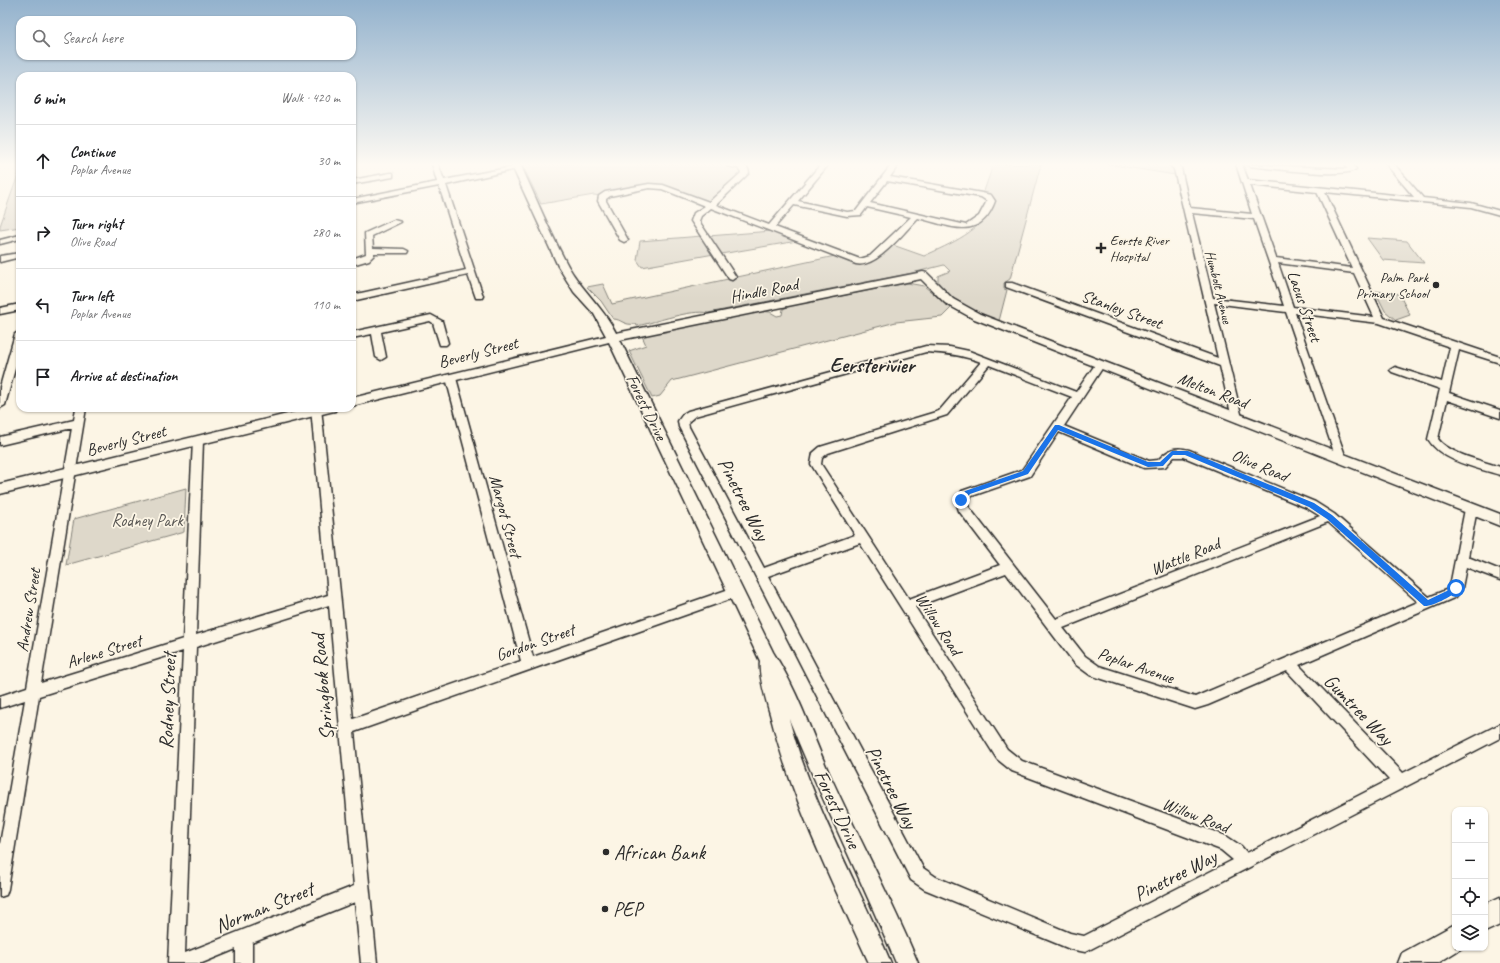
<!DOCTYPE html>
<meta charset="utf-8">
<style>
body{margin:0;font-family:Caveat,sans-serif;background:#f2f2f2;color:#202124}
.controls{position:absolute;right:12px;bottom:12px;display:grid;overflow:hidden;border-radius:8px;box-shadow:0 1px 3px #0004}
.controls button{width:36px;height:36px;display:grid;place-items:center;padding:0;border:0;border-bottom:1px solid #e0e0e0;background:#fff;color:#202124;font:20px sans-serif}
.stop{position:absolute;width:12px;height:12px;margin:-9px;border:3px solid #1a73e8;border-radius:50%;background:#fff}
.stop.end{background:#1a73e8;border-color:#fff;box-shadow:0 1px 4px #0008}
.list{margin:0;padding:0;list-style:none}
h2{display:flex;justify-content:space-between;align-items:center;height:52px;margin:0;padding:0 16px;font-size:17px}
h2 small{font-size:13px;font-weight:400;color:#757577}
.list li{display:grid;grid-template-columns:26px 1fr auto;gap:12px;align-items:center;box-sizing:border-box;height:72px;padding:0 16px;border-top:1px solid #e0e0e0}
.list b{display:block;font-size:15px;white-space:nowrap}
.list p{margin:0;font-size:13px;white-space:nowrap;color:#757577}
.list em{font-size:13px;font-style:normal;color:#757577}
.icon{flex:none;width:22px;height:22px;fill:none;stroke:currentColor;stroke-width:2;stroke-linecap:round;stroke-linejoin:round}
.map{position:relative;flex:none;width:1500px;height:963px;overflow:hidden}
.search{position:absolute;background:#fff;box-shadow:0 1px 3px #0004;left:16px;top:16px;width:340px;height:44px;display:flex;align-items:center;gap:10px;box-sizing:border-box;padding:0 14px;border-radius:12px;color:#757577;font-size:15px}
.panel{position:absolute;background:#fff;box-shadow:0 1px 3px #0004;left:16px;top:72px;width:340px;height:340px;border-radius:12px}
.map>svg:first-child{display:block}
</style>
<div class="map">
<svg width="1500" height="963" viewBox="0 0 1500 963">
<rect width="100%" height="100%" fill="#fcf5e5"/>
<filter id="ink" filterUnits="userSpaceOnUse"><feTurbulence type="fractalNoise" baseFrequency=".025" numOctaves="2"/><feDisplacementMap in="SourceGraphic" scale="8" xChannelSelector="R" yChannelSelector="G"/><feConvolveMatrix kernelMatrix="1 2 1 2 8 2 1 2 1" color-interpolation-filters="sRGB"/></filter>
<g filter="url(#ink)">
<path fill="#ded8ca" stroke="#84827a" d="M 522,164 L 725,164 L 740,167 L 743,172 L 710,202 L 656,184 L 600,196 L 594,195 L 541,204 Z
M 1041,164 L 1010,279 L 1004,283 L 1004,289 L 1007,290 L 999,321 C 978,313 950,302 938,282 L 938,276 L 950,271 L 944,265 L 912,273 L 708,313 C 691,309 656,322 637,326 L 636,324 C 623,326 622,319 613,319 L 601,301 L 587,287 L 603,284 L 612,304 L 835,256 C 866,268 867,266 890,244 L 924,256 C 950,244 983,231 994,202 L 983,194 L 993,165 Z
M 1107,164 L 1167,164 L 1173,168 L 1175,175 Z
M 20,169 L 20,227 L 0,230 L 0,226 Z
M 772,231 L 797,241 L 721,254 L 708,236 Z
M 702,236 L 714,254 L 642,267 L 637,260 L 640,241 Z
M 1367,238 L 1407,241 L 1424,263 L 1383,260 Z
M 907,283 L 924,286 L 951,308 L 942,317 L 896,322 L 672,381 L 660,396 L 652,398 L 629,351 L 646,345 L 642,336 L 761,311 L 770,312 L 777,316 L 782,315 L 783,309 L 790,306 Z
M 1375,291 L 1399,294 L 1410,315 L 1396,320 L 1385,311 Z
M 186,488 L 184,532 L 66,565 L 74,519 Z"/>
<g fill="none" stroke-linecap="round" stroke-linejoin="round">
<g stroke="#2b2b2b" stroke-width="3">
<path id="minor" d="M 432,164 L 438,164 L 444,180 L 517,166 L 521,168 L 446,185 L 483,296 L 482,298 L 476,298 L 468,275 L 352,301 L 352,295 L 466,270 L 439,186 L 352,203 L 352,199 L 437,182 Z
M 727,164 C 735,164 748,162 749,173 L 716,205 L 769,225 L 821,164 L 829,164 L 798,201 L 847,212 L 856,211 L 892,164 L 899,164 L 890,177 L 982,193 L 991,195 L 995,201 C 980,242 951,226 918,218 C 904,232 876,269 856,264 L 711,208 L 701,216 L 699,221 L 736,277 L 732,280 L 729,279 L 691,221 L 694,213 L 705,206 L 662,189 L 649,188 L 610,196 L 606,199 L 606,201 L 628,240 L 624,242 L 620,240 L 598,201 L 599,196 L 605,192 L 649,184 L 663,185 L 709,202 L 741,173 L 738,168 L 727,166 ZM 887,181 L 981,197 L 987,201 L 979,216 L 966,225 L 870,203 ZM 794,205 L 847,216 L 861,215 L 867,207 L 911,217 L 870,256 L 860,259 L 775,227 Z
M 1169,164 L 1176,164 L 1181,168 L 1190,208 L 1252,214 L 1236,164 L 1242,164 L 1248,180 L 1414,197 L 1386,164 L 1394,164 L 1423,198 L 1471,203 L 1500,211 L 1500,215 L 1471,207 L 1325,192 L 1384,318 L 1500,357 L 1500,363 L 1459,350 L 1449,393 L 1500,410 L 1500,418 L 1447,400 L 1438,439 C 1449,454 1483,461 1500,467 L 1500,475 C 1477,468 1441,461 1428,439 L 1440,389 L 1392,372 L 1390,370 L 1395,367 L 1442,382 L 1450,347 L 1379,323 L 1295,313 L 1346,458 L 1341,462 L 1336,458 L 1286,312 L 1214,303 L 1242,418 L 1237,422 L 1232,418 L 1220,366 L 1006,287 L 1006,283 L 1012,283 L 1218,358 L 1174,169 ZM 1250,185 L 1317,192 L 1352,268 L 1276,258 ZM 1192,213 L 1254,219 L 1284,306 L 1213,298 ZM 1278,263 L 1354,273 L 1374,317 L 1293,307 Z
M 1246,164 L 1347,169 L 1345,164 L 1352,164 L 1356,169 C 1345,179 1268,168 1250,166 Z
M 390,173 L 393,173 L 393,177 L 352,184 L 352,180 Z
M 394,220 L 401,222 L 372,236 L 373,248 L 404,249 L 408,251 L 407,253 L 374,253 L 374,255 L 369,260 L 352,265 L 352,259 L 366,254 L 365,233 Z
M 20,235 L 20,239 L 0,244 L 0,240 Z
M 20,253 L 20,257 L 0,262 L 0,256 Z
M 20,304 L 20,310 L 0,314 L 0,308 Z
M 431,315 L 442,321 L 448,343 L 446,345 L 440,345 L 433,323 L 430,321 L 381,332 L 386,357 L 381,360 L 376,357 L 372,334 L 352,338 L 352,332 Z
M 20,331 L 20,351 L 5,405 L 0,408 L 0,387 L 15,334 Z
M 926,346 L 950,347 L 969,351 L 1076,392 L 1097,362 L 1103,362 L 1105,364 L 1064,426 L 1149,461 L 1158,460 C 1168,450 1174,446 1189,450 L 1315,502 L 1334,514 L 1429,597 L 1448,589 L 1450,586 L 1465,509 L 1467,506 L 1475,506 L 1477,509 L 1468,557 L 1500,570 L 1500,580 L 1466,567 L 1462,588 L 1456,597 L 1299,665 L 1403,773 L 1500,724 L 1500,738 L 1085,952 L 1070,949 L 924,889 L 911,880 L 679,427 L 678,421 L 683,414 L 688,411 ZM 926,352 C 946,353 962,355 981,362 L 939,411 L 820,447 L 813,453 L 811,464 L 855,535 L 764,568 L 689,427 L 688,422 L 695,416 ZM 989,365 L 1072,397 L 1022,470 L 962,491 L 956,501 L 959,511 L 1000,565 L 909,599 L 821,464 L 822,458 L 828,453 L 947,415 ZM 1059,432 L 1144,468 L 1165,467 L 1174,457 L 1184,457 L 1307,508 L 1320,516 L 1056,619 L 968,506 L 967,501 L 972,496 L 1030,476 ZM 1328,522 L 1418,602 L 1195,697 L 1099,666 L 1085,656 L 1063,628 ZM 860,543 L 997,759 L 1012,771 L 1221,850 L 1233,860 L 1084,936 L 1070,933 L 936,877 L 923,868 L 768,576 ZM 1006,573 L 1075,664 L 1090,675 L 1195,709 L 1208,705 L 1287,671 L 1389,780 L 1247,853 L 1241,846 L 1226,836 L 1022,761 L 1007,749 L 915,607 Z
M 451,375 L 456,378 L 533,657 L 735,587 L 739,588 L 741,592 L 739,596 L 354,732 L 377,963 L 361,963 L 355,902 L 252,943 L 252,963 L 236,963 L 236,949 L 202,963 L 168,963 L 183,651 L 39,696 L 8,889 L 6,895 L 0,897 L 0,844 L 25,700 L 0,708 L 0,696 L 27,687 L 72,428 L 0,445 L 0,437 L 74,420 L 76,408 L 86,408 L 41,683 L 183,639 L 193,441 L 194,438 L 198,437 L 203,441 L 196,635 L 328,595 L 311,408 L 321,408 L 353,719 L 521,661 L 446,378 ZM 329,605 L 354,886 L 185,953 L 196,647 Z"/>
</g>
<g stroke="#2b2b2b" stroke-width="3">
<path id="tertiary" d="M 511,164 L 520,164 C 536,198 550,233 568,266 C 582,291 604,308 616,333 L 923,272 L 927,273 L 953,299 L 980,314 L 1500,514 L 1500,526 L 972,318 L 945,303 L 921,279 L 620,340 L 773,652 C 797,689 811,732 829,773 C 858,837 891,898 918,963 L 896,963 C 862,881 822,801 789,719 C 812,805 857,881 891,963 L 869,963 C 832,882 792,801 770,714 C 766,700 758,674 760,661 L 609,342 L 352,406 L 352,398 L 606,336 L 594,314 L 574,292 L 558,266 Z
M 312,408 L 336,408 L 335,411 L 330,412 L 0,494 L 0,484 Z"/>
</g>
<g stroke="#2b2b2b" stroke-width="3">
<path id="primary" d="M 1500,897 L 1500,925 L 1485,932 L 1485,904 Z
M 1455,924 L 1455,948 L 1462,948 L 1438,963 L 1398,963 L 1402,953 Z"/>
</g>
<use href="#minor" fill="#fcf5e5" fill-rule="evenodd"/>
<use href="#tertiary" fill="#fcf5e5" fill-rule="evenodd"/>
<use href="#primary" fill="#fcf5e5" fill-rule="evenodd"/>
</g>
</g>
<linearGradient id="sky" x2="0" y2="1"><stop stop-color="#93b2cd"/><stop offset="0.55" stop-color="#fefaf3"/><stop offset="1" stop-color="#fefaf3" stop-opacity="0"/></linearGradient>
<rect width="1500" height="299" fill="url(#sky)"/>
<path fill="#1a73e8" d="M 1055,425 L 1059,425 L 1148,462 L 1160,462 L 1172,451 L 1188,451 L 1314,503 L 1332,515 L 1428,600 L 1449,590 L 1454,586 L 1459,586 L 1460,588 C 1455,595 1432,607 1424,606 L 1327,519 L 1309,507 L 1185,455 L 1173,455 L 1163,466 L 1148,467 L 1058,430 L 1028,474 L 970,494 L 964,501 L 959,501 L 959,498 L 965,491 L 1023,471 Z"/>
<g fill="#2b2b2b" stroke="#fcf5e5" stroke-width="1.5">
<path d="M1099 242h4v4h4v4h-4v4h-4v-4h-4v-4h4z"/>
<circle cx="1436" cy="285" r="4"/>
<circle cx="606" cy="852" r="4"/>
<circle cx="605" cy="909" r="4"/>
</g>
<g text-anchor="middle" stroke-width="3.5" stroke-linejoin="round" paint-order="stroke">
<g font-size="14" fill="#2b2b2b" stroke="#fcf5e5" text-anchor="start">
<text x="1110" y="245">Eerste River<tspan x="1110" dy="16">Hospital</tspan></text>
<text x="1428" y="282" text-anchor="end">Palm Park<tspan x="1428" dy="16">Primary School</tspan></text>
</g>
<g font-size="14" fill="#2b2b2b" stroke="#fcf5e5">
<text transform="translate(1219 287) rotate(76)" y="5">Humbolt Avenue</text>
</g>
<g font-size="17" fill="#2b2b2b" stroke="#fcf5e5">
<text transform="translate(764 290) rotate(-11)" y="6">Hindle Road</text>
<text transform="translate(1305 306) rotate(71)" y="6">Lacus Street</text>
<text transform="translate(1122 309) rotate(20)" y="6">Stanley Street</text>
<text transform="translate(478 352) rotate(-14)" y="6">Beverly Street</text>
<text transform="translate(1213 390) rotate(21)" y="6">Melton Road</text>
<text transform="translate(647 407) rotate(64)" y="6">Forest Drive</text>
<text transform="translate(126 440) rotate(-14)" y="6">Beverly Street</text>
<text transform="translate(1260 465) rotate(23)" y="6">Olive Road</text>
<text transform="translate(506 516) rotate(75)" y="6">Margot Street</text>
<text transform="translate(1185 556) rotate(-22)" y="6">Wattle Road</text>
<text transform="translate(28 610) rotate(-81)" y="6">Andrew Street</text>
<text transform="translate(939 624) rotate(57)" y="6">Willow Road</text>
<text transform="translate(535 642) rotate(-19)" y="6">Gordon Street</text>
<text transform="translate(104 651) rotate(-17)" y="6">Arlene Street</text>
<text transform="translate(1136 665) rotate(19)" y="6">Poplar Avenue</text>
<text transform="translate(1196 815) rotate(21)" y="6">Willow Road</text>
</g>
<g font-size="17" fill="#585653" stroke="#fcf5e5">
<text x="147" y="526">Rodney Park</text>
</g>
<g font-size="20" fill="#2b2b2b" stroke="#fcf5e5">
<text transform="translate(744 499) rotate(63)" y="7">Pinetree Way</text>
<text transform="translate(322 687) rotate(-95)" y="7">Springbok Road</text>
<text transform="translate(167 701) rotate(-88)" y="7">Rodney Street</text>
<text transform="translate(1359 709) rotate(46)" y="7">Gumtree Way</text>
<text transform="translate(892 787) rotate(63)" y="7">Pinetree Way</text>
<text transform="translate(838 809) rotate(65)" y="7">Forest Drive</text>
<text transform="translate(1175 875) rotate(-27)" y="7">Pinetree Way</text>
<text transform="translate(264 907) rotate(-22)" y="7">Norman Street</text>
</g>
<g font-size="20" fill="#2b2b2b" stroke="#fcf5e5" text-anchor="start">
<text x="614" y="859">African Bank</text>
<text x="613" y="916">PEP</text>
</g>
<g font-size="21" font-weight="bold" fill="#2b2b2b" stroke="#fcf5e5">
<text x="872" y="372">Eersterivier</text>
</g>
</g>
</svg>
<div class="controls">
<button>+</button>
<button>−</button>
<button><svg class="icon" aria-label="locate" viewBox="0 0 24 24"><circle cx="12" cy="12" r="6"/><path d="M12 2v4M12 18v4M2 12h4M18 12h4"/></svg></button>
<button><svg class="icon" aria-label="layers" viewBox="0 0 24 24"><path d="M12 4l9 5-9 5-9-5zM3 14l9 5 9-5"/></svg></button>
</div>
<div class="stop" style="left:1456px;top:588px"></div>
<div class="stop end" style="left:961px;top:500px"></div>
<div class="search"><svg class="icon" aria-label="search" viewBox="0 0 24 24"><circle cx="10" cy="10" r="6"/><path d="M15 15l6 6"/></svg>Search here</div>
<section class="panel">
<h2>6 min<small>Walk · 420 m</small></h2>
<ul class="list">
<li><svg class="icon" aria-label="ahead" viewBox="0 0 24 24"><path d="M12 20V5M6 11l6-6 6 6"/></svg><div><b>Continue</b><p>Poplar Avenue</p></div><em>30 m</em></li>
<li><svg class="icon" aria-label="right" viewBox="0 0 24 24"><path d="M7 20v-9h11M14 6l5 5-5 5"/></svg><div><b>Turn right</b><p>Olive Road</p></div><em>280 m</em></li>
<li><svg class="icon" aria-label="left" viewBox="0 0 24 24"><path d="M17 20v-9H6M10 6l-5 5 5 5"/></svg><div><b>Turn left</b><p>Poplar Avenue</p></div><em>110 m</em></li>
<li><svg class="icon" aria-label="arrive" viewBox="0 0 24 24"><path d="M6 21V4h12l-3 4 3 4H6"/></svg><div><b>Arrive at destination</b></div></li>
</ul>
</section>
</div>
